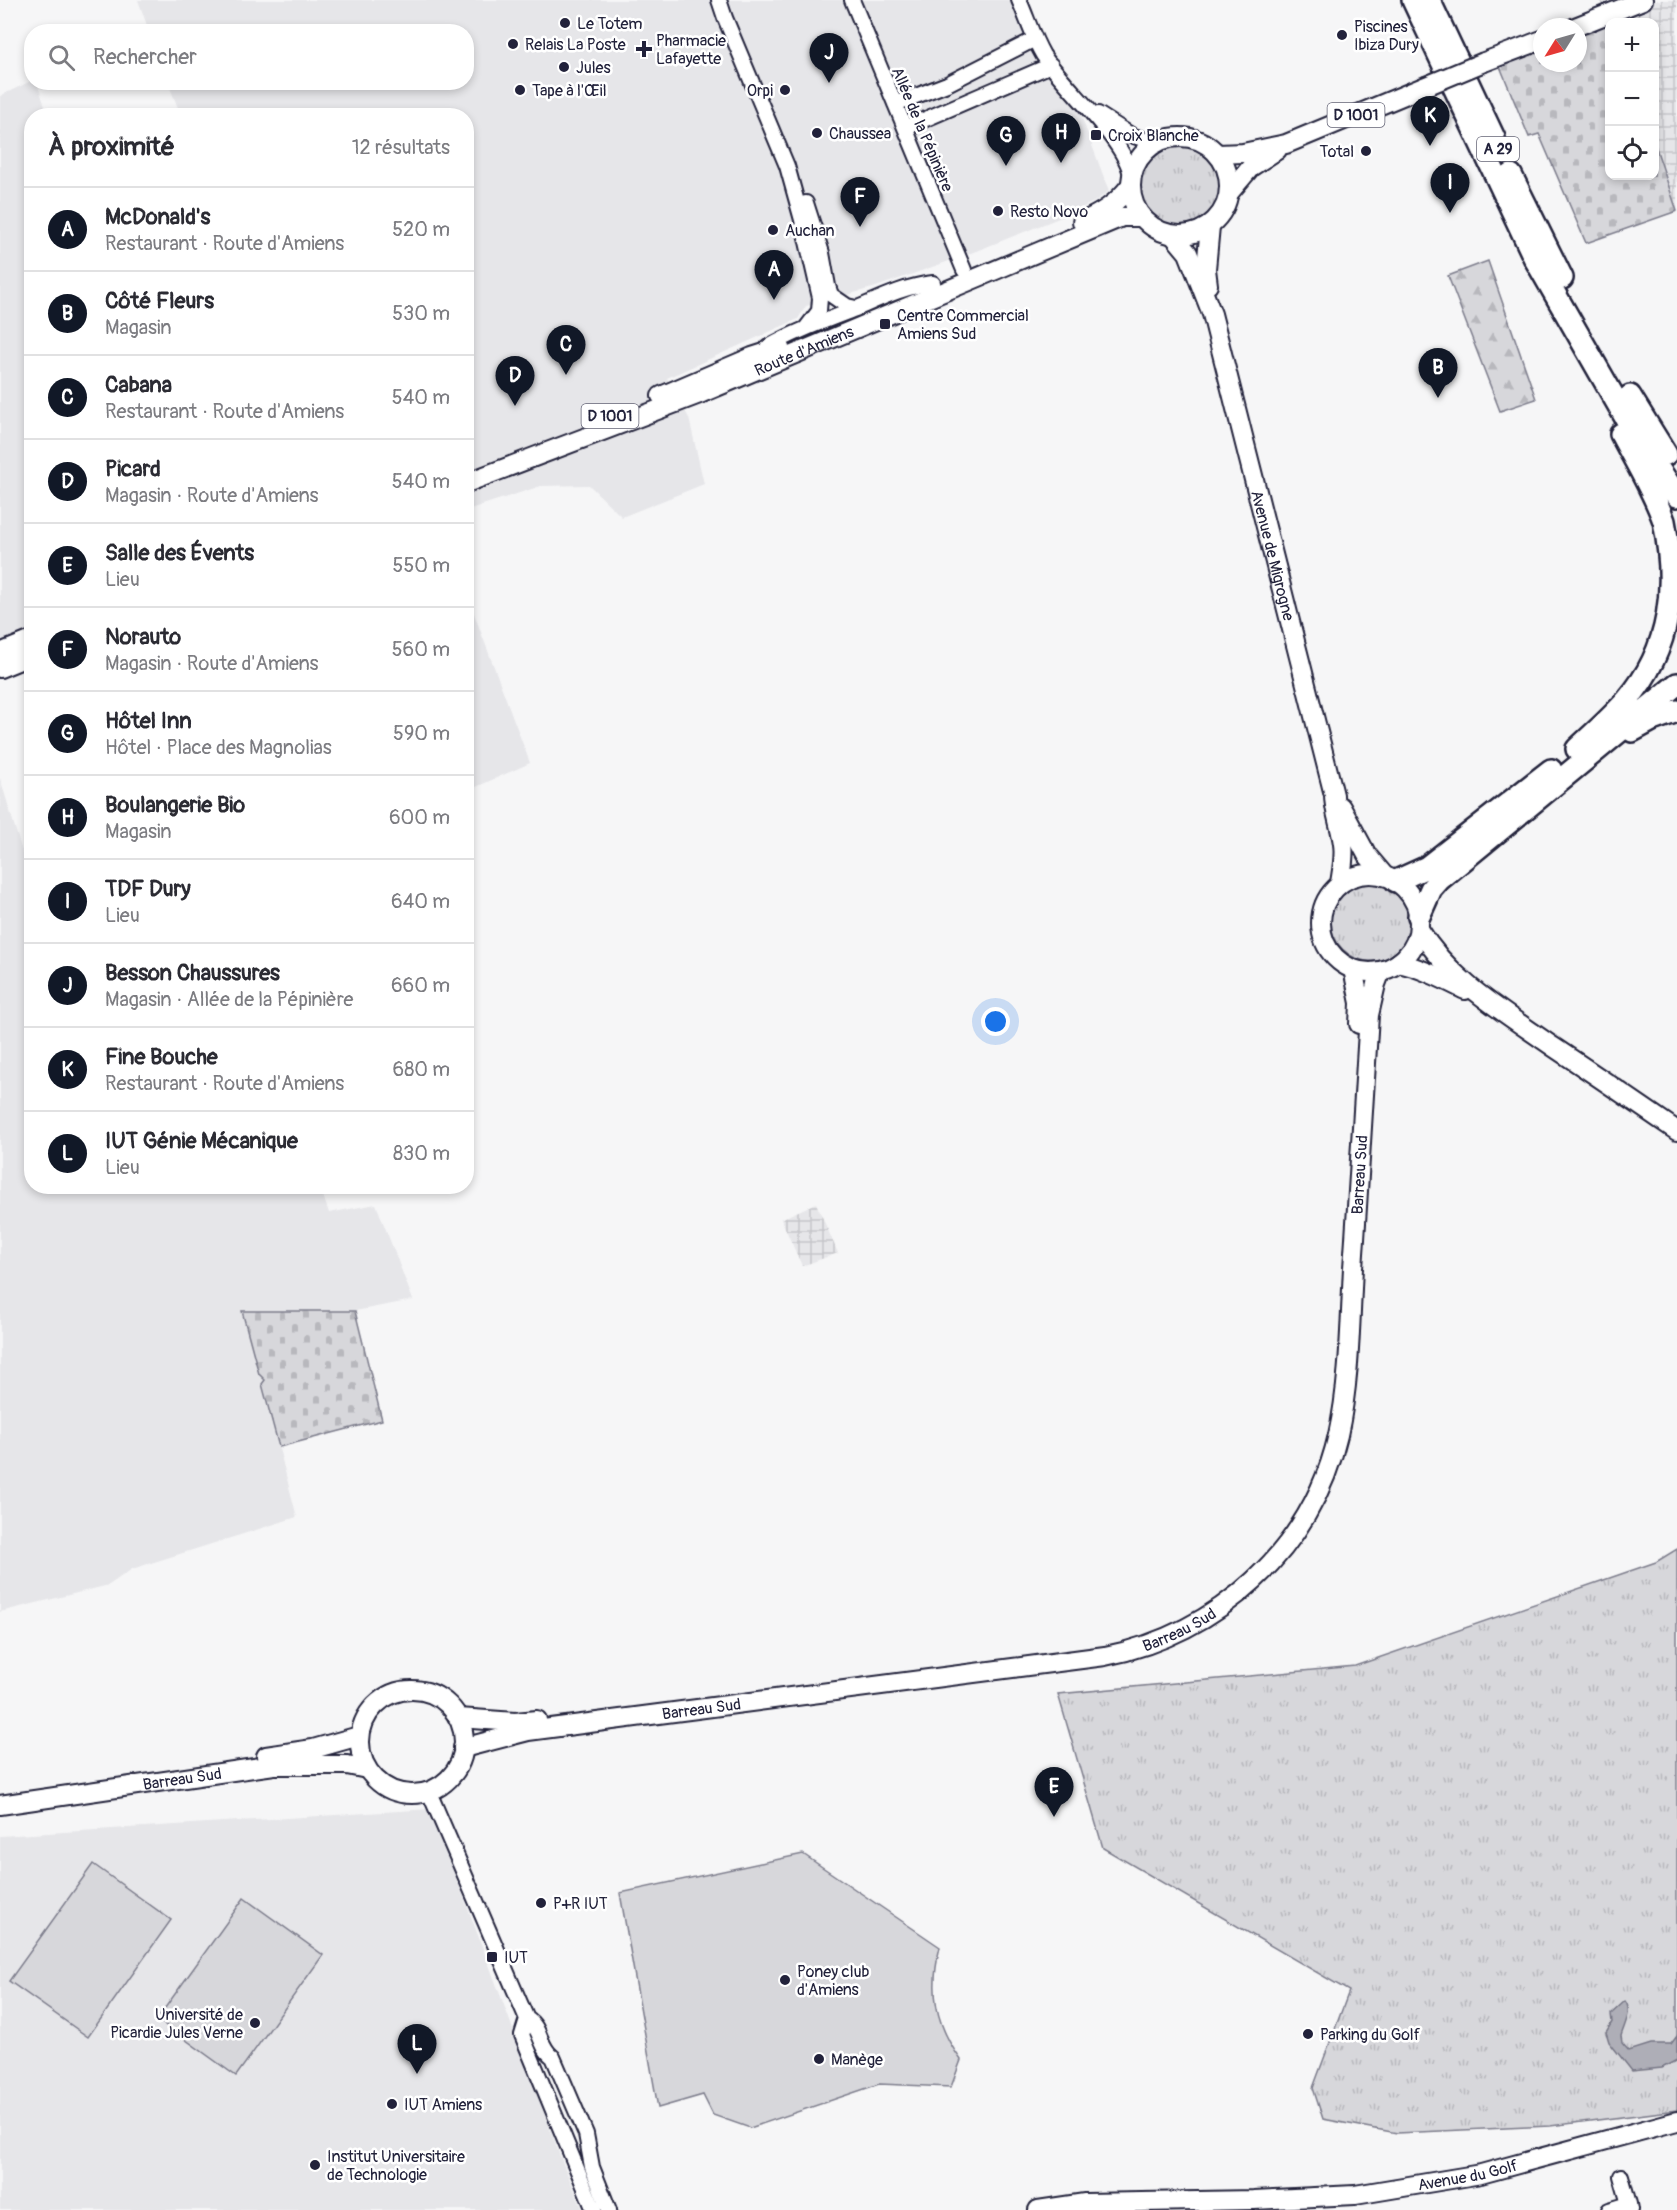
<!DOCTYPE html>
<html lang="fr">
<meta charset="utf-8">
<style>
body{margin:0;font-family:Pangolin,sans-serif;background:#f7f7f7;color:#2b2b33}
.controls{position:absolute;right:18px;top:18px;display:grid;overflow:hidden;border-radius:12px;box-shadow:0 3px 9px #0003}
.controls button{width:54px;height:54px;display:grid;place-items:center;padding:0;border:0;border-bottom:2px solid #e1e1e2;background:#fff;color:#2b2b33;font:30px sans-serif}
.compass{position:absolute;left:1533px;top:18px;width:54px;height:54px;border-radius:50%;background:#fff;box-shadow:0 3px 9px #0003;rotate:233deg}
.you{position:absolute;left:996px;top:1022px;width:21px;height:21px;margin:-15px;border:4px solid #fff;border-radius:50%;background:#1a73e8;box-shadow:0 0 0 9px #1a73e833}
.badge{display:grid;place-items:center;width:39px;height:39px;border-radius:50%;background:#111827;color:#fff;font-size:20px;font-weight:700}
.pin{position:absolute;translate:-50% -50px;filter:drop-shadow(0 2px 3px #0008)}
.pin::after{content:'';position:absolute;top:32px;width:21px;height:18px;background:inherit;clip-path:polygon(0 0,100% 0,50% 100%)}
.list{margin:0;padding:0;list-style:none}
h2{display:flex;justify-content:space-between;align-items:center;height:78px;margin:0;padding:0 24px;font-size:26px}
h2 small{font-size:20px;font-weight:400;color:#7c7c81}
.list li{display:grid;grid-template-columns:39px 1fr auto;gap:18px;align-items:center;box-sizing:border-box;height:84px;padding:0 24px;border-top:2px solid #e1e1e2}
.list b{display:block;font-size:22px;white-space:nowrap}
.list p{margin:0;font-size:20px;white-space:nowrap;color:#7c7c81}
.list em{font-size:20px;font-style:normal;color:#7c7c81}
.icon{flex:none;width:33px;height:33px;fill:none;stroke:currentColor;stroke-width:2;stroke-linecap:round;stroke-linejoin:round}
.map{position:relative;flex:none;width:1677px;height:2210px;overflow:hidden}
.search{position:absolute;background:#fff;box-shadow:0 3px 9px #0003;left:24px;top:24px;width:450px;height:66px;display:flex;align-items:center;gap:15px;box-sizing:border-box;padding:0 21px;border-radius:24px;color:#7c7c81;font-size:22px}
.panel{position:absolute;background:#fff;box-shadow:0 3px 9px #0003;left:24px;top:108px;width:450px;height:1086px;border-radius:24px}
.map>svg:first-child{display:block}
</style>
<div class="map">
<svg width="1677" height="2210" viewBox="0 0 1677 2210">
<defs>
<pattern id="industrial-grid" width="8" height="8" patternUnits="userSpaceOnUse" patternTransform="scale(1.5)"><rect width="8" height="8" fill="#e6e6e9"/><path d="M0 4h8M4 0v8" fill="none" stroke="#c5c5c9"/></pattern>
<pattern id="grass-tufts" width="24" height="20" patternUnits="userSpaceOnUse" patternTransform="scale(1.5)"><rect width="24" height="20" fill="#d7d7db"/><path d="M3 7l-1-3M5 7V3M7 7l1-3M15 17l-1-3M17 17v-4M19 17l1-3" fill="none" stroke="#b8b8bd"/></pattern>
<pattern id="forest-firs" width="22" height="20" patternUnits="userSpaceOnUse" patternTransform="scale(1.5)"><rect width="22" height="20" fill="#d7d7db"/><path d="M5 1l3.5 6h-7zM16 11l3.5 6h-7z" fill="#b8b8bd"/></pattern>
<pattern id="cemetery-stones" width="16" height="16" patternUnits="userSpaceOnUse" patternTransform="scale(1.5)"><rect width="16" height="16" fill="#d7d7db"/><path d="M2 7V4a2 2 0 0 1 4 0v3zM10 15v-3a2 2 0 0 1 4 0v3z" fill="#b8b8bd"/></pattern>
</defs>
<rect width="100%" height="100%" fill="#f6f6f7"/>
<filter id="ink" filterUnits="userSpaceOnUse"><feTurbulence type="fractalNoise" baseFrequency=".0167" numOctaves="2"/><feDisplacementMap in="SourceGraphic" scale="12" xChannelSelector="R" yChannelSelector="G"/><feConvolveMatrix kernelMatrix="1 2 1 2 8 2 1 2 1" color-interpolation-filters="sRGB"/></filter>
<g filter="url(#ink)">
<path fill="#e6e6e9" d="M 138,0 L 1025,0 L 1045,49 L 1067,78 L 1109,191 L 1094,202 L 1064,216 L 966,255 L 876,287 L 806,306 L 798,319 L 667,378 L 689,418 L 704,484 L 622,517 L 589,485 L 541,486 L 467,510 L 466,116 L 181,115 L 168,83 L 466,82 L 466,32 L 149,31 Z
M 31,81 L 32,82 L 37,83 L 48,115 L 32,116 L 31,647 L 0,658 L 0,96 Z
M 467,595 L 530,763 L 467,791 L 466,791 Z
M 0,778 L 31,881 L 32,1186 L 320,1187 L 329,1213 L 376,1204 L 413,1300 L 355,1311 L 242,1311 L 259,1374 L 266,1380 L 262,1384 L 297,1517 L 132,1569 L 109,1585 L 0,1612 Z
M 431,1809 L 562,2161 L 583,2210 L 0,2210 L 0,1836 Z"/>
<path fill="url(#industrial-grid)" d="M 1602,0 L 1677,0 L 1677,212 L 1655,151 L 1654,22 L 1610,22 L 1609,28 L 1600,1 Z
M 816,1203 L 838,1253 L 802,1266 L 781,1219 Z"/>
<path fill="url(#grass-tufts)" stroke="#7c7c8b" stroke-width="1.5" d="M1139 187a41 41 0 1 1 82 0a41 41 0 1 1-82 0Z
M1331 921a40 40 0 1 1 80 0a40 40 0 1 1-80 0Z
M 1677,1549 L 1677,2110 L 1550,2126 L 1397,2133 L 1323,2119 L 1313,2088 L 1349,1991 L 1103,1848 L 1058,1694 L 1355,1666 L 1656,1562 Z"/>
<path fill="url(#forest-firs)" stroke="#7c7c8b" stroke-width="1.5" d="M 1488,261 L 1536,399 L 1500,411 L 1448,276 Z"/>
<path fill="url(#cemetery-stones)" stroke="#7c7c8b" stroke-width="1.5" d="M 1609,24 L 1610,176 L 1654,176 L 1655,145 L 1677,211 L 1586,243 L 1539,134 L 1529,137 L 1499,64 L 1542,49 L 1542,63 L 1578,63 L 1578,35 Z
M 242,1311 L 355,1311 L 382,1420 L 279,1447 L 262,1384 L 265,1380 L 259,1374 Z"/>
<path fill="#d7d7db" stroke="#7c7c8b" stroke-width="1.5" d="M 803,1854 L 940,1947 C 929,1990 935,2024 961,2060 L 951,2087 L 879,2084 L 750,2128 L 713,2115 L 703,2095 L 658,2108 L 620,1893 Z
M 93,1864 L 171,1920 L 88,2037 L 9,1981 Z
M 244,1898 L 323,1955 L 236,2076 L 157,2019 Z"/>
<path fill="#aeaeb7" stroke="#767685" stroke-width="1.5" d="M 1625,2001 C 1633,2011 1624,2025 1621,2036 L 1622,2043 L 1629,2051 L 1651,2044 L 1671,2044 L 1677,2036 L 1677,2060 L 1662,2068 L 1632,2071 L 1609,2042 L 1606,2032 L 1612,2022 L 1611,2014 Z"/>
<g fill="none" stroke-linecap="round" stroke-linejoin="round">
<g stroke="#22223b" stroke-width="18">
<path id="minor" d="M 719,0 L 725,18 L 787,166 L 802,220 L 820,298 L 819,311 L 806,328
M 852,0 L 964,270
M 1019,0 C 1027,18 1033,38 1043,55 C 1064,87 1127,142 1131,176
M 895,104 L 947,84 L 1035,39
M 1098,114 L 1131,135 L 1154,143
M 905,128 L 1051,65
M 806,203 L 822,253 L 828,286 L 831,295 L 847,306 L 856,308
M 768,347 C 796,331 827,320 858,308 C 883,297 906,286 933,283
M 429,1792 L 527,2019 C 541,2026 539,2048 553,2057 L 586,2134 L 592,2167 L 609,2210
M 527,2019 L 522,2035 L 594,2210
M 1621,2176 L 1629,2204
M 1609,2210 L 1629,2204 L 1630,2210"/>
</g>
<g stroke="#22223b" stroke-width="22">
<g id="major">
<path d="M 1575,27 L 1643,0"/>
<path d="M 1484,62 L 1542,40"/>
<circle cx="1180" cy="186" r="49"/>
<path d="M 1218,154 L 1243,153 L 1286,144 L 1426,86"/>
<path d="M 1229,193 L 1251,167 L 1277,150"/>
<path d="M 1082,222 C 1102,213 1116,204 1130,186"/>
<path id="s1" d="M 1173,235 L 1188,253 L 1212,314 L 1334,795 C 1334,812 1341,827 1343,844 C 1345,857 1342,870 1340,883"/>
<path d="M 1208,285 L 1206,269 L 1210,226"/>
<path d="M 661,396 L 752,357 L 780,348"/>
<path id="s2" d="M 466,483 L 702,393 L 1122,217 L 1141,217"/>
<path d="M 0,653 L 32,640"/>
<path d="M 0,668 L 32,655"/>
<path d="M 1341,807 L 1367,855 L 1384,875"/>
<circle cx="1370" cy="923" r="49"/>
<path d="M 1419,929 C 1450,981 1504,1012 1552,1046 C 1594,1074 1635,1102 1677,1131"/>
<path d="M 1398,963 C 1422,968 1443,979 1465,990"/>
<path d="M 1353,969 L 1360,1003 L 1359,1024"/>
<circle cx="412" cy="1742" r="52"/>
<path d="M 459,1718 L 515,1722 L 537,1720"/>
<path id="s3" d="M 463,1748 L 528,1731 L 1105,1656 C 1218,1634 1312,1549 1338,1435 C 1350,1381 1350,1323 1353,1268 C 1359,1184 1363,1100 1369,1015 L 1376,984 L 1381,971"/>
<path d="M 266,1756 L 313,1749 L 359,1736"/>
<path id="s4" d="M 0,1805 L 274,1765 L 347,1765 L 367,1769"/>
<path id="s5" d="M 1038,2210 L 1085,2203 L 1254,2200 L 1355,2195 L 1481,2174 L 1677,2121"/>
</g>
</g>
<g stroke="#22223b" stroke-width="26">
<path id="highway" d="M 1413,0 L 1535,259 L 1635,434 L 1677,496
M 1429,0 L 1494,138
M 1511,175 L 1562,278
M 1630,396 L 1666,454
M 1632,731 L 1652,720 L 1677,711
M 1577,749 C 1594,733 1612,717 1627,700 C 1672,648 1677,586 1664,521 C 1653,490 1636,463 1621,434
M 1396,881 L 1427,867 L 1551,770
M 1419,916 L 1431,889 L 1439,880 L 1677,684"/>
</g>
<use href="#minor" stroke="#fff" stroke-width="14"/>
<use href="#major" stroke="#fff" stroke-width="18"/>
<use href="#highway" stroke="#fff" stroke-width="21"/>
<g stroke="#22223b" stroke-width="22" stroke-linecap="butt">
<path id="major-bridge" d="M 1426,86 L 1484,62"/>
</g>
<use href="#major-bridge" stroke="#fff" stroke-width="18"/>
</g>
</g>
<g fill="#22223b" stroke="#fff" stroke-width="2">
<circle cx="565" cy="23" r="6"/>
<circle cx="1342" cy="35" r="6"/>
<circle cx="513" cy="44" r="6"/>
<path d="M641 40h6v6h6v6h-6v6h-6v-6h-6v-6h6z"/>
<circle cx="564" cy="67" r="6"/>
<circle cx="520" cy="90" r="6"/>
<circle cx="785" cy="90" r="6"/>
<circle cx="817" cy="133" r="6"/>
<rect x="1090" y="129" width="12" height="12" rx="3"/>
<circle cx="1366" cy="151" r="6"/>
<circle cx="998" cy="211" r="6"/>
<circle cx="773" cy="230" r="6"/>
<rect x="879" y="318" width="12" height="12" rx="3"/>
<circle cx="541" cy="1903" r="6"/>
<rect x="486" y="1951" width="12" height="12" rx="3"/>
<circle cx="785" cy="1980" r="6"/>
<circle cx="255" cy="2023" r="6"/>
<circle cx="1308" cy="2034" r="6"/>
<circle cx="819" cy="2059" r="6"/>
<circle cx="392" cy="2104" r="6"/>
<circle cx="315" cy="2165" r="6"/>
</g>
<g text-anchor="middle" stroke-width="5" stroke-linejoin="round" paint-order="stroke">
<g fill="#fff" stroke="#646476" stroke-width="1.5">
<rect x="1327.5" y="103" width="57" height="24" rx="4.5"/>
<rect x="1477" y="137" width="42" height="24" rx="4.5"/>
<rect x="581.5" y="404" width="57" height="24" rx="4.5"/>
</g>
<g font-size="15" font-weight="bold" fill="#22223b">
<text x="1356" y="120">D 1001</text>
<text x="1498" y="154">A 29</text>
<text x="610" y="421">D 1001</text>
</g>
<g font-size="16" fill="#22223b" stroke="#fff" text-anchor="start">
<text x="577" y="29">Le Totem</text>
<text x="1354" y="32">Piscines<tspan x="1354" dy="18">Ibiza Dury</tspan></text>
<text x="656" y="46">Pharmacie<tspan x="656" dy="18">Lafayette</tspan></text>
<text x="525" y="50">Relais La Poste</text>
<text x="576" y="73">Jules</text>
<text x="532" y="96">Tape à l'Œil</text>
<text x="773" y="96" text-anchor="end">Orpi</text>
<text x="829" y="139">Chaussea</text>
<text x="1108" y="141">Croix Blanche</text>
<text x="1354" y="157" text-anchor="end">Total</text>
<text x="1010" y="217">Resto Novo</text>
<text x="785" y="236">Auchan</text>
<text x="897" y="321">Centre Commercial<tspan x="897" dy="18">Amiens Sud</tspan></text>
<text x="553" y="1909">P+R IUT</text>
<text x="504" y="1963">IUT</text>
<text x="797" y="1977">Poney club<tspan x="797" dy="18">d'Amiens</tspan></text>
<text x="243" y="2020" text-anchor="end">Université de<tspan x="243" dy="18">Picardie Jules Verne</tspan></text>
<text x="1320" y="2040">Parking du Golf</text>
<text x="831" y="2065">Manège</text>
<text x="404" y="2110">IUT Amiens</text>
<text x="327" y="2162">Institut Universitaire<tspan x="327" dy="18">de Technologie</tspan></text>
</g>
<g font-size="16" fill="#22223b" stroke="#fff">
<text transform="translate(923 129) rotate(67)" y="6">Allée de la Pépinière</text>
<text dy="6" stroke="none"><textPath href="#s2" startOffset="363">Route d'Amiens</textPath></text>
<text dy="6" stroke="none"><textPath href="#s1" startOffset="338">Avenue de Migrogne</textPath></text>
<text dy="6" stroke="none"><textPath href="#s3" startOffset="1250">Barreau Sud</textPath></text>
<text dy="6" stroke="none"><textPath href="#s3" startOffset="728">Barreau Sud</textPath></text>
<text dy="6" stroke="none"><textPath href="#s3" startOffset="242">Barreau Sud</textPath></text>
<text dy="6" stroke="none"><textPath href="#s4" startOffset="184">Barreau Sud</textPath></text>
<text dy="6" stroke="none"><textPath href="#s5" startOffset="432">Avenue du Golf</textPath></text>
</g>
</g>
</svg>
<div class="controls">
<button>+</button>
<button>−</button>
<button><svg class="icon" aria-label="locate" viewBox="0 0 24 24"><circle cx="12" cy="12" r="6"/><path d="M12 2v4M12 18v4M2 12h4M18 12h4"/></svg></button>
</div>
<svg class="compass" viewBox="-18 -18 36 36"><path d="M0-13l5 13h-10z" fill="#e53935"/><path d="M0 13l5-13h-10z" fill="#7c7c81"/></svg>
<div class="you"></div>
<div class="pin badge" style="left:774px;top:300px">A</div>
<div class="pin badge" style="left:1438px;top:398px">B</div>
<div class="pin badge" style="left:566px;top:375px">C</div>
<div class="pin badge" style="left:515px;top:406px">D</div>
<div class="pin badge" style="left:1054px;top:1817px">E</div>
<div class="pin badge" style="left:860px;top:227px">F</div>
<div class="pin badge" style="left:1006px;top:166px">G</div>
<div class="pin badge" style="left:1061px;top:163px">H</div>
<div class="pin badge" style="left:1450px;top:213px">I</div>
<div class="pin badge" style="left:829px;top:83px">J</div>
<div class="pin badge" style="left:1430px;top:146px">K</div>
<div class="pin badge" style="left:417px;top:2074px">L</div>
<div class="search"><svg class="icon" aria-label="search" viewBox="0 0 24 24"><circle cx="10" cy="10" r="6"/><path d="M15 15l6 6"/></svg>Rechercher</div>
<section class="panel">
<h2>À proximité<small>12 résultats</small></h2>
<ul class="list">
<li><span class="badge">A</span><div><b>McDonald's</b><p>Restaurant · Route d'Amiens</p></div><em>520 m</em></li>
<li><span class="badge">B</span><div><b>Côté Fleurs</b><p>Magasin</p></div><em>530 m</em></li>
<li><span class="badge">C</span><div><b>Cabana</b><p>Restaurant · Route d'Amiens</p></div><em>540 m</em></li>
<li><span class="badge">D</span><div><b>Picard</b><p>Magasin · Route d'Amiens</p></div><em>540 m</em></li>
<li><span class="badge">E</span><div><b>Salle des Évents</b><p>Lieu</p></div><em>550 m</em></li>
<li><span class="badge">F</span><div><b>Norauto</b><p>Magasin · Route d'Amiens</p></div><em>560 m</em></li>
<li><span class="badge">G</span><div><b>Hôtel Inn</b><p>Hôtel · Place des Magnolias</p></div><em>590 m</em></li>
<li><span class="badge">H</span><div><b>Boulangerie Bio</b><p>Magasin</p></div><em>600 m</em></li>
<li><span class="badge">I</span><div><b>TDF Dury</b><p>Lieu</p></div><em>640 m</em></li>
<li><span class="badge">J</span><div><b>Besson Chaussures</b><p>Magasin · Allée de la Pépinière</p></div><em>660 m</em></li>
<li><span class="badge">K</span><div><b>Fine Bouche</b><p>Restaurant · Route d'Amiens</p></div><em>680 m</em></li>
<li><span class="badge">L</span><div><b>IUT Génie Mécanique</b><p>Lieu</p></div><em>830 m</em></li>
</ul>
</section>
</div>
